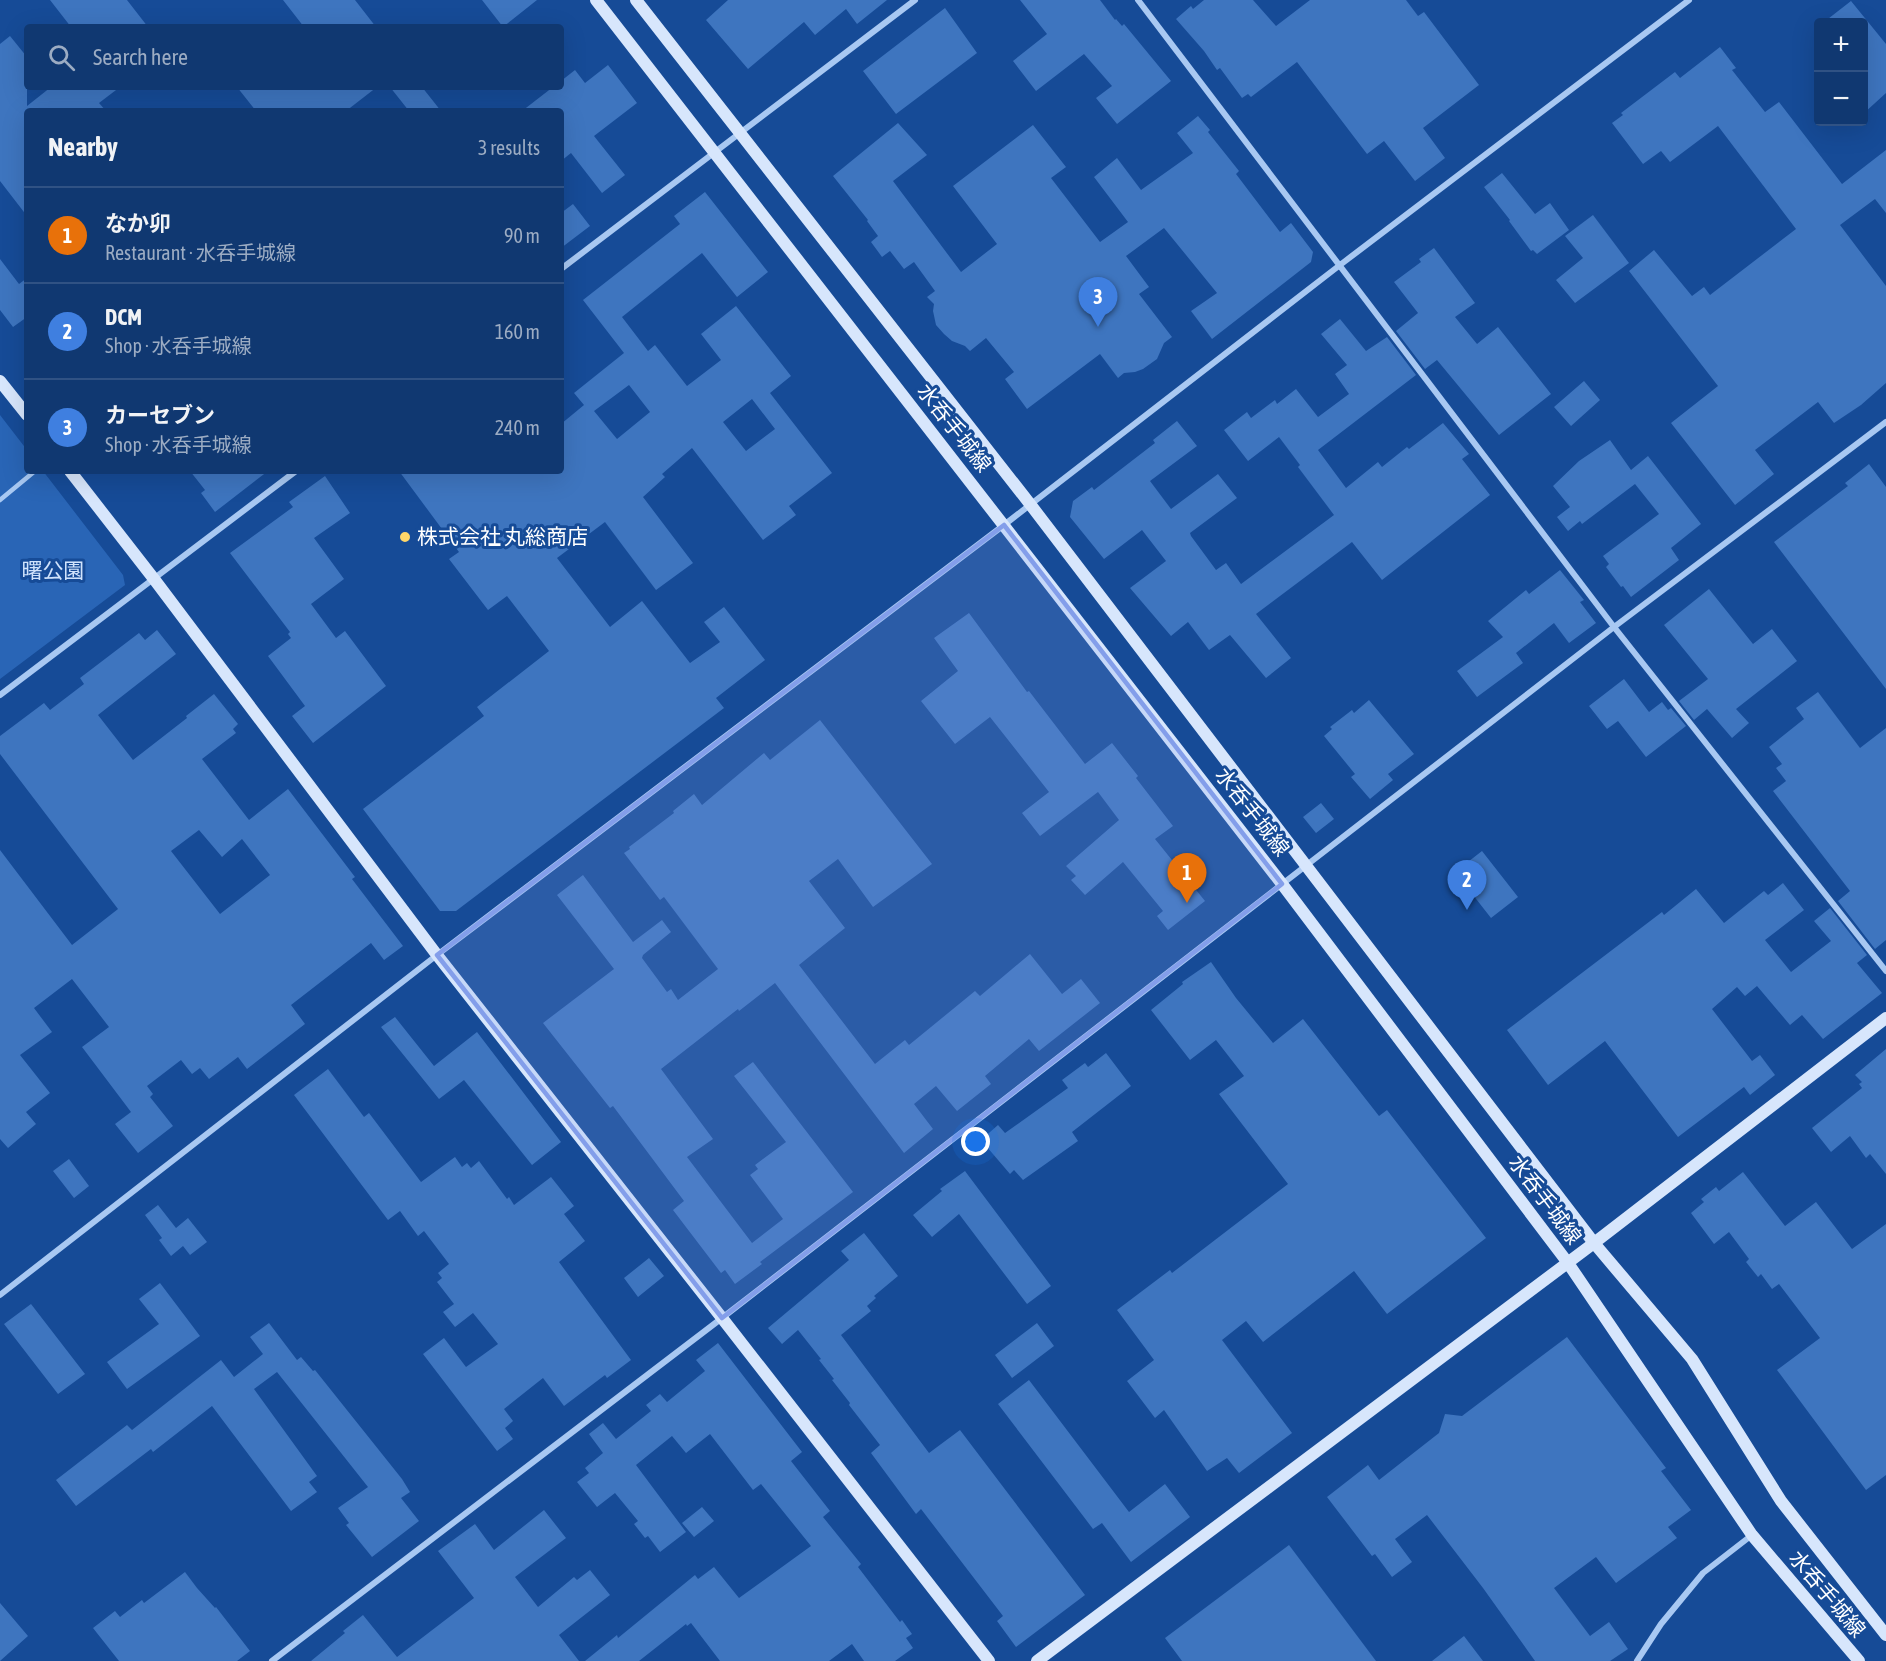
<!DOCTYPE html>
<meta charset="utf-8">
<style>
body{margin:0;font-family:"Asap Condensed","Noto Sans JP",sans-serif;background:#1e4379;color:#f1f3f6}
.controls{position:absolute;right:18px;top:18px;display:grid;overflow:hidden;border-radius:6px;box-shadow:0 6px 24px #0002}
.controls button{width:54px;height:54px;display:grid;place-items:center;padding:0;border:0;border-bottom:2px solid #305284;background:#103871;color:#f1f3f6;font:30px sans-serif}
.you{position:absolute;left:976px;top:1142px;width:21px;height:21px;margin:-15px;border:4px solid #fff;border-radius:50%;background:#1a73e8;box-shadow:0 0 0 9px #1a73e833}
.badge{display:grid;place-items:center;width:39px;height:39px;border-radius:50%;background:#ffd769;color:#fff;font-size:20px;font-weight:700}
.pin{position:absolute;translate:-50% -50px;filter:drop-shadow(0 2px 3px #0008)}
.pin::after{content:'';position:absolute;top:32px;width:21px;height:18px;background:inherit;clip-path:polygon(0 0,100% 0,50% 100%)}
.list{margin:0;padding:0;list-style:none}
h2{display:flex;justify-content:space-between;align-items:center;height:78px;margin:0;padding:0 24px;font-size:26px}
h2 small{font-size:20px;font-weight:400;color:#9cacc3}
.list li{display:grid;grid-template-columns:39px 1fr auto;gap:18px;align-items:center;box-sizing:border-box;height:96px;padding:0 24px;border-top:2px solid #305284}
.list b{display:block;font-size:22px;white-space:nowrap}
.list p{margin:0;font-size:20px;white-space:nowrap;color:#9cacc3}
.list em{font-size:20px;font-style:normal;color:#9cacc3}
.icon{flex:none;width:33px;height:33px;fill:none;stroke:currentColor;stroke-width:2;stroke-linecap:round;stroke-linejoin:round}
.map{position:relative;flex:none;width:1886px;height:1661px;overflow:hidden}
.search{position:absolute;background:#103871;box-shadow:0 6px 24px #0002;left:24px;top:24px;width:540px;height:66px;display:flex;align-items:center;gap:15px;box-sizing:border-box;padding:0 21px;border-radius:6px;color:#9cacc3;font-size:22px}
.panel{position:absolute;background:#103871;box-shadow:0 6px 24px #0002;left:24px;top:108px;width:540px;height:366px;border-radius:6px}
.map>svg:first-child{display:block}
</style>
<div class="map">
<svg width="1886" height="1661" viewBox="0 0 1886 1661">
<rect width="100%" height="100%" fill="#164b97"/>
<path fill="#2965b6" d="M 0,415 L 27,450 L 27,471 L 43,471 L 123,575 L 125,585 L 0,679 Z"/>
<path fill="#3e75bf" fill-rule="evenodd" d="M 50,0 L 127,0 L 148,27 L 71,27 Z
M 283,0 L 355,0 L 376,27 L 304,27 Z
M 482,0 L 537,0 L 503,27 Z
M 728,0 L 887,0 L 857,24 L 846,9 L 815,35 L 804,22 L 748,69 L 706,20 Z
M 1020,0 L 1100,0 L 1115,20 L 1116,19 L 1122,26 L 1124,24 L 1171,81 L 1117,124 L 1096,98 L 1112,86 L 1084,54 L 1036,91 L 1013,61 L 1047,34 Z
M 1204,0 L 1253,0 L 1276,26 L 1310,0 L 1406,0 L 1418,16 L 1424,12 L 1479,85 L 1423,128 L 1445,158 L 1415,181 L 1384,141 L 1367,154 L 1297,62 L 1251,97 L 1248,94 L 1242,98 L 1220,68 L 1217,70 L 1204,51 L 1176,19 L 1191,6 L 1193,9 Z
M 1851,1 L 1886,44 L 1886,93 L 1863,114 L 1863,22 L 1824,22 Z
M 945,8 L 977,53 L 896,114 L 863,71 Z
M 10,36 L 27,57 L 27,106 L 51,87 L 120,87 L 99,103 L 106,111 L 27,111 L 27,216 L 0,181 L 0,44 Z
M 1720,47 L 1736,68 L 1732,70 L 1765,112 L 1779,102 L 1842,184 L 1886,150 L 1886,213 L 1875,199 L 1840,225 L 1886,286 L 1886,383 L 1861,405 L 1834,423 L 1818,402 L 1755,450 L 1774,474 L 1735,505 L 1671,423 L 1718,386 L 1629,271 L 1654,250 L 1692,296 L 1704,287 L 1710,295 L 1796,229 L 1718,126 L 1670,162 L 1661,151 L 1643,164 L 1612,123 L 1623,115 L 1621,113 L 1675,72 L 1680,78 Z
M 608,65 L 637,103 L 594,136 L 625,175 L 602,193 L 571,153 L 561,161 L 561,111 L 522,111 L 553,87 L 561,87 L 561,81 L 575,70 L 585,83 Z
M 237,87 L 377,87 L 346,111 L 256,111 Z
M 390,87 L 422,87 L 441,111 L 409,111 Z
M 1198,116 L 1210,130 L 1208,132 L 1239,171 L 1236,174 L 1280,232 L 1291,223 L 1313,252 L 1311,262 L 1212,339 L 1191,311 L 1217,293 L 1164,228 L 1126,256 L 1149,287 L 1139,294 L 1172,337 L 1164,343 L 1157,359 L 1143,369 L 1135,372 L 1124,373 L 1118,378 L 1100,354 L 1027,409 L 1005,379 L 1014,372 L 986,338 L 970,351 L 965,346 L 952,341 L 944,334 L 936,325 L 933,311 L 934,304 L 927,297 L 935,291 L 914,262 L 904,269 L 890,251 L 882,257 L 871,242 L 878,236 L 867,221 L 868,220 L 833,176 L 898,123 L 927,155 L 893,181 L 961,272 L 997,244 L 953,186 L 1033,125 L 1066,167 L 1051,178 L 1100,242 L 1128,222 L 1094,177 L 1117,158 L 1141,190 L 1193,153 L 1177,133 Z
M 1502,173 L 1535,214 L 1550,203 L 1569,230 L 1537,254 L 1533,250 L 1531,251 L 1509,221 L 1510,220 L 1484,187 Z
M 705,192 L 768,272 L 737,297 L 702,253 L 622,317 L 648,351 L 655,345 L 687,386 L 721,360 L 701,334 L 736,306 L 791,376 L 770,393 L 832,473 L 789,506 L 796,515 L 763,540 L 692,448 L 662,474 L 665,477 L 643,497 L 693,563 L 656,590 L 605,522 L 557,558 L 610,627 L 642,601 L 690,663 L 720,642 L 704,622 L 724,607 L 765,660 L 716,698 L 724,708 L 456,911 L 440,911 L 363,809 L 484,716 L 477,707 L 549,651 L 507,596 L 488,610 L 449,559 L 459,552 L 399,471 L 561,471 L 561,424 L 584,405 L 574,393 L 624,353 L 583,300 L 680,224 L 674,216 ZM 629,385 L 650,412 L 617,439 L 594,411 ZM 752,399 L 775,429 L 746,451 L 723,422 Z
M 573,204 L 590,226 L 561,248 L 561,213 Z
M 1593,215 L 1629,263 L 1575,303 L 1556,280 L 1583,258 L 1565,236 Z
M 1434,248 L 1475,303 L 1455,317 L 1477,344 L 1498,327 L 1551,394 L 1499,435 L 1437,360 L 1425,369 L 1396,331 L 1418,313 L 1394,282 L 1421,262 L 1419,259 Z
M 0,259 L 19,284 L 27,278 L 27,317 L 13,327 L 0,310 Z
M 1340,319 L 1366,351 L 1387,337 L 1416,375 L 1318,450 L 1346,488 L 1378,462 L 1382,467 L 1407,447 L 1409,449 L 1443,423 L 1469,454 L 1462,459 L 1490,495 L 1382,580 L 1352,542 L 1256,614 L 1291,658 L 1266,678 L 1230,635 L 1209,650 L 1188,622 L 1171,636 L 1130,588 L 1166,561 L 1142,530 L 1104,559 L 1070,517 L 1073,501 L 1092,487 L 1094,490 L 1155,443 L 1153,440 L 1177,421 L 1197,446 L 1150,481 L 1171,509 L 1218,474 L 1237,498 L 1190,533 L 1191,536 L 1216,570 L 1226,563 L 1241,584 L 1334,515 L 1298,467 L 1300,465 L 1279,437 L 1248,461 L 1224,430 L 1247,412 L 1251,418 L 1275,400 L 1277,404 L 1296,389 L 1318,417 L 1349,394 L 1335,374 L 1347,365 L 1321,334 Z
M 1584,381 L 1600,400 L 1571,426 L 1554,407 Z
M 1610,440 L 1631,470 L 1648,456 L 1701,524 L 1671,548 L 1679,560 L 1631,597 L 1623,586 L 1621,587 L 1606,567 L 1609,564 L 1603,556 L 1659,514 L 1635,484 L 1582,524 L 1580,521 L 1568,531 L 1557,517 L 1570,507 L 1553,486 L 1579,461 Z
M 1869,464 L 1886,487 L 1886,689 L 1774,542 L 1848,486 L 1845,483 Z
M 190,471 L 268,471 L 215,512 L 201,493 L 205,490 Z
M 325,476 L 350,513 L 314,538 L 344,579 L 311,604 L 336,638 L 345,631 L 386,686 L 313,743 L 292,716 L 305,706 L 268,656 L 291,638 L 288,634 L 290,632 L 230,553 L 293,507 L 289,502 Z
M 1560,570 L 1584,600 L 1580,602 L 1596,623 L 1569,643 L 1554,623 L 1516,653 L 1523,663 L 1477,697 L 1457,671 L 1503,637 L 1488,621 L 1526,590 L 1529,594 Z
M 1709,589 L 1753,644 L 1772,629 L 1797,661 L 1736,709 L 1749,723 L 1732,738 L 1707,709 L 1694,720 L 1679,701 L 1708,679 L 1664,625 Z
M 969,613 L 1027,692 L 1029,691 L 1085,764 L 1112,743 L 1138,776 L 1136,778 L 1173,826 L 1155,839 L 1205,901 L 1168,930 L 1157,916 L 1163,911 L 1123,862 L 1085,895 L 1071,880 L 1076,876 L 1066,866 L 1119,820 L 1098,792 L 1040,836 L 1022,813 L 1049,792 L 990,717 L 955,744 L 921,701 L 958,671 L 934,638 Z
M 157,630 L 176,654 L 98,715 L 133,760 L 187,718 L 186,716 L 214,694 L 238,724 L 233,729 L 236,733 L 202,759 L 249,820 L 288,789 L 355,877 L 352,879 L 403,946 L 384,960 L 371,943 L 291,1005 L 305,1024 L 247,1069 L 238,1057 L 209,1079 L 200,1068 L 192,1074 L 181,1060 L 147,1086 L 153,1094 L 150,1097 L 173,1126 L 138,1153 L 115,1124 L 131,1112 L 82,1047 L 109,1027 L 72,979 L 34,1008 L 52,1032 L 20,1055 L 50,1093 L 26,1112 L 36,1124 L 8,1148 L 0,1139 L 0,850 L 72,945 L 118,909 L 0,754 L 0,736 L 44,703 L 50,710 L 84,684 L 80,678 L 139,633 L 145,640 ZM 199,830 L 222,857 L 242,839 L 270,875 L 220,914 L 171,851 Z
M 1624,679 L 1649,712 L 1662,702 L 1668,710 L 1671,708 L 1686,726 L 1646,757 L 1618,721 L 1607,729 L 1589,706 Z
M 1818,692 L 1860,748 L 1886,728 L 1886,940 L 1875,949 L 1838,901 L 1850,891 L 1773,791 L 1786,781 L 1776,768 L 1782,764 L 1769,747 L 1804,719 L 1796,708 Z
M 1369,700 L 1414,754 L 1388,774 L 1393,780 L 1370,799 L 1351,777 L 1355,774 L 1324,736 L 1332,729 L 1330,727 L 1352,710 L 1354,713 Z
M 820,720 L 932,864 L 873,907 L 838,859 L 809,881 L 845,928 L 799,965 L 875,1064 L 905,1040 L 909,1045 L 975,991 L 980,996 L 1030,954 L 1062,994 L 1081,979 L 1100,1003 L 1039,1051 L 1029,1039 L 985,1076 L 991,1084 L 957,1111 L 936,1086 L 914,1104 L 933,1129 L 904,1153 L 775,983 L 739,1011 L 738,1009 L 661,1069 L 713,1139 L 687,1157 L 752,1243 L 783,1219 L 750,1175 L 758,1169 L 755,1165 L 786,1142 L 734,1076 L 753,1062 L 853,1192 L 760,1262 L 762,1264 L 735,1284 L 725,1270 L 721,1273 L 673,1210 L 684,1201 L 613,1106 L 610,1108 L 543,1023 L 614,969 L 557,895 L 583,875 L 633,942 L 662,920 L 671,932 L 643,955 L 642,958 L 667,992 L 671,989 L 678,1000 L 718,969 L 664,897 L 660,900 L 624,853 L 630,849 L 629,847 L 674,813 L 673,811 L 694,794 L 702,805 L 764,753 L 770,760 Z
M 1321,803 L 1334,819 L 1316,833 L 1303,817 Z
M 1482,851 L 1518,897 L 1491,918 L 1455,872 Z
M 1783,883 L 1804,910 L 1765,940 L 1791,972 L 1831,941 L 1814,921 L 1830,908 L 1867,955 L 1857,963 L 1882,993 L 1823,1039 L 1802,1015 L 1790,1025 L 1757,986 L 1745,996 L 1737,987 L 1712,1009 L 1752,1061 L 1760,1055 L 1775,1075 L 1750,1095 L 1744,1087 L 1678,1137 L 1605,1041 L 1548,1085 L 1507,1030 L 1662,912 L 1664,915 L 1696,889 L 1724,923 L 1764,891 L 1768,895 Z
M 1211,962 L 1236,998 L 1273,1043 L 1303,1019 L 1379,1116 L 1387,1110 L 1486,1238 L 1387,1314 L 1354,1271 L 1263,1342 L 1246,1321 L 1222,1340 L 1292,1433 L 1239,1473 L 1227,1458 L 1207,1471 L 1164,1410 L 1155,1418 L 1127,1381 L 1154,1360 L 1117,1310 L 1170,1270 L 1172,1273 L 1288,1184 L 1219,1094 L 1244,1076 L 1216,1040 L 1190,1060 L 1151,1010 L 1183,984 L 1182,982 Z
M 395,1017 L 434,1066 L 477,1032 L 561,1142 L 532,1165 L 464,1080 L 439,1099 L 381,1027 Z
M 1886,1049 L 1886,1174 L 1870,1154 L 1866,1158 L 1850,1136 L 1831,1152 L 1812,1128 L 1862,1088 L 1859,1084 L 1862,1082 L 1855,1075 Z
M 1106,1053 L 1131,1086 L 1072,1132 L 1078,1141 L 1023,1180 L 1014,1170 L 1010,1174 L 981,1140 L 998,1125 L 1005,1133 L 1068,1088 L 1062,1080 L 1085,1063 L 1088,1067 Z
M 328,1069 L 364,1117 L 369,1113 L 421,1182 L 455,1157 L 462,1167 L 467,1163 L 471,1168 L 479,1161 L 507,1199 L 509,1197 L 514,1205 L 551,1177 L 574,1206 L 564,1214 L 585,1241 L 559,1262 L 631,1360 L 607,1378 L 605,1375 L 564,1406 L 543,1378 L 504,1409 L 513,1421 L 505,1428 L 513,1439 L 497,1451 L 423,1354 L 444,1338 L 466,1367 L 498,1344 L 473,1313 L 455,1327 L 443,1312 L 454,1304 L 437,1282 L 442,1278 L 438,1273 L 449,1264 L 424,1231 L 418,1236 L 400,1211 L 388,1220 L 294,1095 Z
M 69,1159 L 89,1186 L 74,1198 L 53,1171 Z
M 965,1171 L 1051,1286 L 1027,1304 L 959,1214 L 932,1237 L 913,1215 L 942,1191 L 940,1189 Z
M 1743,1172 L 1785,1226 L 1816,1202 L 1852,1249 L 1886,1224 L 1886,1475 L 1866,1490 L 1777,1370 L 1820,1338 L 1779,1284 L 1772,1289 L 1761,1274 L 1758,1277 L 1746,1262 L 1749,1259 L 1729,1232 L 1714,1244 L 1691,1213 L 1704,1202 L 1701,1199 L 1716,1187 L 1719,1191 Z
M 158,1205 L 176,1228 L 188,1218 L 207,1242 L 190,1255 L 183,1246 L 171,1256 L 159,1240 L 162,1238 L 145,1215 Z
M 864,1233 L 898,1276 L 874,1296 L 876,1298 L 867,1306 L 871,1311 L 841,1335 L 929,1453 L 960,1430 L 1085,1595 L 1016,1647 L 997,1621 L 1003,1616 L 921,1509 L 916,1514 L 871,1453 L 880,1445 L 849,1405 L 850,1403 L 832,1380 L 834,1379 L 819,1360 L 821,1359 L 798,1330 L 782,1344 L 768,1328 L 849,1260 L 841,1251 Z
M 649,1258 L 664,1276 L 638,1297 L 624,1278 Z
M 160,1283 L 200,1336 L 127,1389 L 107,1362 L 159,1324 L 139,1299 Z
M 31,1304 L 85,1374 L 58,1394 L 4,1324 Z
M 269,1323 L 297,1360 L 301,1357 L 313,1371 L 315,1370 L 402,1479 L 410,1492 L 401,1498 L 419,1521 L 372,1557 L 346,1525 L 349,1523 L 338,1508 L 368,1487 L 277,1372 L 254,1389 L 317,1476 L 309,1482 L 317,1492 L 291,1511 L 212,1406 L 153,1452 L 151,1449 L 76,1506 L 56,1480 L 127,1425 L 132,1430 L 221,1360 L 234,1377 L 263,1354 L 250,1337 Z
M 1037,1323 L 1054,1346 L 1012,1378 L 995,1355 Z
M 1567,1337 L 1666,1468 L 1661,1471 L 1691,1510 L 1668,1527 L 1677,1538 L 1616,1583 L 1596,1557 L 1554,1588 L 1590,1636 L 1609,1622 L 1628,1649 L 1610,1661 L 1535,1661 L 1483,1588 L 1427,1515 L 1395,1539 L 1412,1562 L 1392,1577 L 1375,1554 L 1372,1556 L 1327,1497 L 1368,1465 L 1379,1480 L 1439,1433 L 1445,1414 L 1462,1416 Z
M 718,1343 L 802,1452 L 791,1461 L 830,1511 L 823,1517 L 861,1564 L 858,1567 L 900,1622 L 902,1620 L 912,1634 L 906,1638 L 913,1648 L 895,1661 L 864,1661 L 852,1644 L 829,1661 L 720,1661 L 691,1623 L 687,1626 L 686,1624 L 639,1661 L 585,1661 L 617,1635 L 618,1638 L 695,1575 L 698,1579 L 714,1567 L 739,1598 L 811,1546 L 761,1484 L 753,1490 L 710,1434 L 686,1453 L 672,1436 L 636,1465 L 686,1532 L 660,1552 L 648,1536 L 645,1538 L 634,1524 L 638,1521 L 615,1493 L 597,1507 L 577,1482 L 589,1473 L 585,1468 L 603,1453 L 589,1434 L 603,1423 L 616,1439 L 651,1411 L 646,1405 L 660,1394 L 667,1402 L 705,1371 L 696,1360 Z
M 1029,1380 L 1129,1512 L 1165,1484 L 1190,1517 L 1131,1562 L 1102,1523 L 1093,1529 L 998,1404 Z
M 702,1507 L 714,1521 L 694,1537 L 682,1523 Z
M 544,1510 L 566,1538 L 515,1577 L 538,1607 L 574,1577 L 577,1580 L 590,1570 L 610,1595 L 559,1635 L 579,1661 L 311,1661 L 345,1633 L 343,1631 L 363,1615 L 397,1657 L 474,1598 L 438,1551 L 475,1524 L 494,1550 Z
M 1289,1545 L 1376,1661 L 1182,1661 L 1165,1638 Z
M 185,1572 L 197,1588 L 215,1608 L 216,1607 L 250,1651 L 237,1661 L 119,1661 L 93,1628 L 115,1611 L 120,1617 L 142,1600 L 144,1603 Z
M 0,1603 L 28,1636 L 0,1661 Z
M 1464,1636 L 1483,1661 L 1432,1661 Z"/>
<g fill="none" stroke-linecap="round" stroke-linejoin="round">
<path stroke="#a8c8f2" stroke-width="4.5" d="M 0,500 L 35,471"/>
<path stroke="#a8c8f2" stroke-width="6" d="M 1138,0 L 1614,627 L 1886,971
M 561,269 L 915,0
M 0,695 L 296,471
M 0,1295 L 437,955 L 1004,525 L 1340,265 L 1689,0
M 272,1661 L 722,1318 L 1614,627 L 1886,422
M 1637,1661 L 1661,1624 L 1703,1573 L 1752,1535"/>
<path stroke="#d7e6fc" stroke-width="12" d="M 596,0 L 1282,884 L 1568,1263 L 1752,1535 L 1859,1661
M 636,0 L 1030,504 L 1594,1243 L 1692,1359 L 1781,1501 L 1886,1635
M 0,381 L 27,415
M 70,471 L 154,579 L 437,955 L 722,1318 L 989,1661
M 1037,1661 L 1594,1243 L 1886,1018"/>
</g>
<path fill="#839eea" fill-opacity="0.2" stroke="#839eea" stroke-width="4.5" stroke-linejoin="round" d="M 1004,525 L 1282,884 L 722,1318 L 437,955 Z"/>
<circle fill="#ffd769" stroke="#164b97" stroke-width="2" cx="405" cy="537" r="6"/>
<g text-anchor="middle" stroke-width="6" stroke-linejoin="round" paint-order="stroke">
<g font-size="21" fill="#fff" stroke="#164b97">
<text transform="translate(954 428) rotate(52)" y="7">水呑手城線</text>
<text transform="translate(1252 812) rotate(52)" y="7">水呑手城線</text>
<text transform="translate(1545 1200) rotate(53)" y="7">水呑手城線</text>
<text transform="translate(1827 1594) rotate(50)" y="7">水呑手城線</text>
</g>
<g font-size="21" fill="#fff" stroke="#164b97" text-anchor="start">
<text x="417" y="544">株式会社 丸総商店</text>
</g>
<g font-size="21" fill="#d0e3fc" stroke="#164b97">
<text x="53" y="578">曙公園</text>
</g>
</g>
</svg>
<div class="controls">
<button>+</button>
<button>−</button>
</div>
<div class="you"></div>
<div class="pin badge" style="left:1187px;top:903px;background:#e8710a">1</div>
<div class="pin badge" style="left:1467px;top:910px;background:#3f7fe0">2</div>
<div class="pin badge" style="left:1098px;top:327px;background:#3f7fe0">3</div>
<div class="search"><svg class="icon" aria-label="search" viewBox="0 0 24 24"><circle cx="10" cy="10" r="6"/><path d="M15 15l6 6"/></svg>Search here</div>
<section class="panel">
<h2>Nearby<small>3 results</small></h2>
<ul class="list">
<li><span class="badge" style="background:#e8710a">1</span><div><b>なか卯</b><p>Restaurant · 水呑手城線</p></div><em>90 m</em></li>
<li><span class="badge" style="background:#3f7fe0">2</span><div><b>DCM</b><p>Shop · 水呑手城線</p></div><em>160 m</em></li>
<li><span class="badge" style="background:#3f7fe0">3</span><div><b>カーセブン</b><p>Shop · 水呑手城線</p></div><em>240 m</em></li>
</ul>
</section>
</div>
